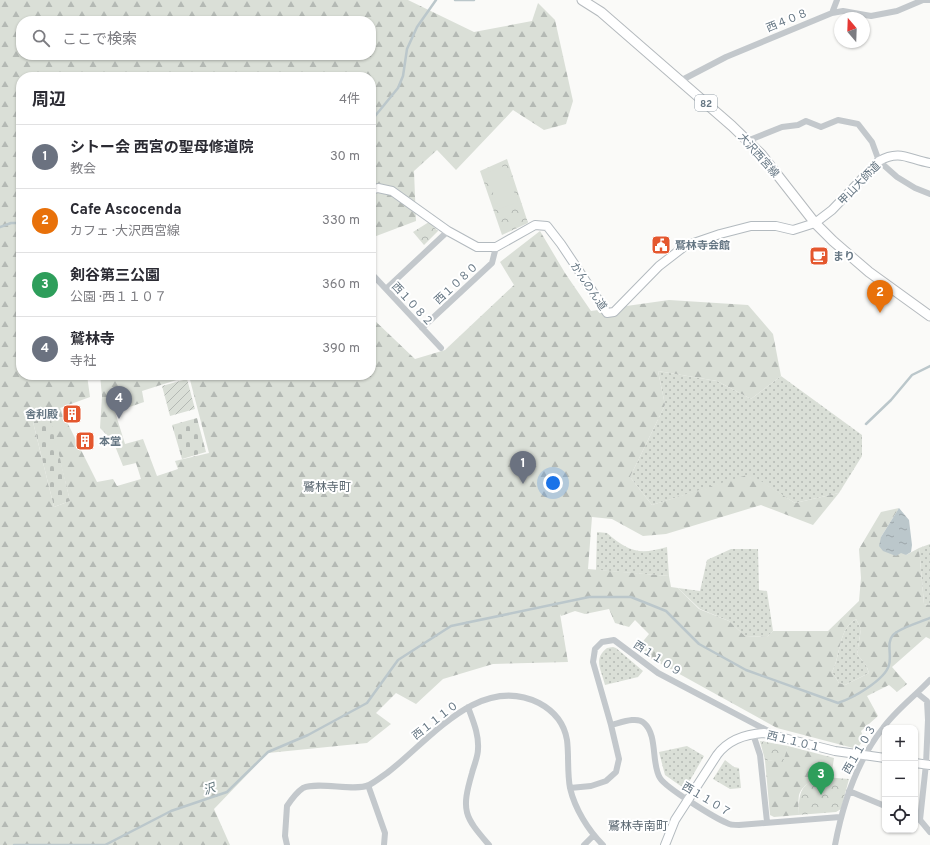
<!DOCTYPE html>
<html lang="ja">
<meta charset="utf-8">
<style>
body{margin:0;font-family:Overpass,"Noto Sans JP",sans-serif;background:#f2f2f3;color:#2b2b33}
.controls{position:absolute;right:12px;bottom:12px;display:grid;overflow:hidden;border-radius:8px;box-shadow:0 1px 3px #0004}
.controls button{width:36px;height:36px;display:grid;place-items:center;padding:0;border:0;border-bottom:1px solid #e1e1e2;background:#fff;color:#2b2b33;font:20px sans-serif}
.compass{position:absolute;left:834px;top:12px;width:36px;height:36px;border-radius:50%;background:#fff;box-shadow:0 1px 3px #0004;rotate:341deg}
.you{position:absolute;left:553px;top:483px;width:14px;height:14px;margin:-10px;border:3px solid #fff;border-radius:50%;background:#1a73e8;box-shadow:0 0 0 6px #1a73e833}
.badge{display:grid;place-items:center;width:26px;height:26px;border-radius:50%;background:#db2777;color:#fff;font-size:13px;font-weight:700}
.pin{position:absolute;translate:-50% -33px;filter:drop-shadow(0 1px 2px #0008)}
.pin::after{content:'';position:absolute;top:21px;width:14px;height:12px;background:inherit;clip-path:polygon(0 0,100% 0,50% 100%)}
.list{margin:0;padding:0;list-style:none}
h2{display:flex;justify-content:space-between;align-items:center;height:52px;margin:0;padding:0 16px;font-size:17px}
h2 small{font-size:13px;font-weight:400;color:#7c7c81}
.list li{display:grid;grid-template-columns:26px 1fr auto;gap:12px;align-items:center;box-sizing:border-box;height:64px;padding:0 16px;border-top:1px solid #e1e1e2}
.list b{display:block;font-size:15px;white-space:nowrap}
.list p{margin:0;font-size:13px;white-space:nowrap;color:#7c7c81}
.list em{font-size:13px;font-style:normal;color:#7c7c81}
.icon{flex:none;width:22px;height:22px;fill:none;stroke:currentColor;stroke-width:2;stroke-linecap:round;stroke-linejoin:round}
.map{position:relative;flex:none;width:930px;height:845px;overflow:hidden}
.search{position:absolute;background:#fff;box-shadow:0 1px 3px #0004;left:16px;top:16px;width:360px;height:44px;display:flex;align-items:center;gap:10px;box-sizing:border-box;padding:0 14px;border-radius:16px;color:#7c7c81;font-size:15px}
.panel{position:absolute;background:#fff;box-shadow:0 1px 3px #0004;left:16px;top:72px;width:360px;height:308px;border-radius:16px}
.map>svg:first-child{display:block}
</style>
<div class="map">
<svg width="930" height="845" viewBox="0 0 930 845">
<defs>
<pattern id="grass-dots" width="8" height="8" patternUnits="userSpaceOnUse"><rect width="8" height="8" fill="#dadfd7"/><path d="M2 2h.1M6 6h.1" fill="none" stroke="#b4b9b4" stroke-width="1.8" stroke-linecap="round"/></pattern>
<pattern id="forest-firs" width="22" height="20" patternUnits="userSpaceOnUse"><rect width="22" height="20" fill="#dadfd7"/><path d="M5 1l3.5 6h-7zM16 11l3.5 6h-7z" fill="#b4b9b4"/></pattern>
<pattern id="cemetery-stones" width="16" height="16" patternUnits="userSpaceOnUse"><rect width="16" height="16" fill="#dadfd7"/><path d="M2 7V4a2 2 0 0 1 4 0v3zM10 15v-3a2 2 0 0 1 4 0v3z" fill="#b4b9b4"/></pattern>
<pattern id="park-crowns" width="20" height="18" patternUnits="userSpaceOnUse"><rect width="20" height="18" fill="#dadfd7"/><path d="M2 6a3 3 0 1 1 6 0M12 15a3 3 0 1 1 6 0" fill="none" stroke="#b4b9b4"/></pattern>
<pattern id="garden-furrows" width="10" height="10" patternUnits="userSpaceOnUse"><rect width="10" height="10" fill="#dadfd7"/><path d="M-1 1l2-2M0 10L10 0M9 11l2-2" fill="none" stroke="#b4b9b4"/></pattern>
<pattern id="water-ripples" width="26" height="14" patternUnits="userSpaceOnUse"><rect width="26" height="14" fill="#bbc7cb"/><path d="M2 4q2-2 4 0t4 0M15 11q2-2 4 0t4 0" fill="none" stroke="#9ca6aa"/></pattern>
</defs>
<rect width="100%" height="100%" fill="#fafaf8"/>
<path fill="url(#grass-dots)" d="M 658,371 L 717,381 L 751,399 L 781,376 L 862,435 L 862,456 L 839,493 L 795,503 L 750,475 L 652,505 L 630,477 L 665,405 Z
M 597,532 L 607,533 C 629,552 639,555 667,547 L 669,576 L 596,570 Z
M 930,544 L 930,605 L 924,604 L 919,548 Z
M 731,549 L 758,549 L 759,590 L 767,591 L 773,631 L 767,637 L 745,636 L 729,621 L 700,609 L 678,588 L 700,591 L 707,560 Z
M 856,619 L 861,629 L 857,654 L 866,665 L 869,673 L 845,685 L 839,683 L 832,672 C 841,655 838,629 856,619 Z
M 613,647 L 616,648 L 643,671 L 638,677 L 605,685 C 601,669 593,659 607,648 Z
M 687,746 L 704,756 L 685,789 L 665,775 L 659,752 Z
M 725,760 L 734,767 L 739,768 L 741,788 L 730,789 L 713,779 Z"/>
<path fill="url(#forest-firs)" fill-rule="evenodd" d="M 0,0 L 408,0 L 474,32 L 532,21 L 538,3 L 555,20 L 573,101 L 566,124 L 544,130 L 513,110 L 456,170 L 437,150 L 414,171 L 416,221 L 371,238 L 371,77 L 21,77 L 21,375 L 87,375 L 90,397 L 60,408 L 97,482 L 113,479 L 117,486 L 141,479 L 136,463 L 123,466 L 113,441 L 100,428 L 102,396 L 100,375 L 371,375 L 371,317 L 415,359 L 445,350 L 514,285 L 500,262 L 540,231 L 565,273 L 591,311 L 669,300 L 748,305 L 773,334 L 781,376 L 751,399 L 717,381 L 658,371 L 665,405 L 630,477 L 652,505 L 750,474 L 795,503 L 839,493 L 813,525 L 761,505 L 666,534 L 643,536 L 612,519 L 592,517 L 588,569 L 669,576 L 671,587 L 678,588 L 699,609 L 729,621 L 745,636 L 767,637 L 773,631 L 828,631 L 859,601 L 861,578 L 859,549 L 881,512 L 899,508 L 881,537 L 906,555 L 919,548 L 924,604 L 930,605 L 930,639 L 926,637 L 892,667 L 907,684 L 897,692 L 889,685 L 867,696 L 878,716 L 861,731 L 864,739 L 857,749 L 777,728 L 636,650 L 649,634 L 635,620 L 629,627 L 615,623 L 609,609 L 585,614 L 575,611 L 561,616 L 560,614 L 568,662 L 493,664 L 443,679 L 416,704 L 396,693 L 376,713 L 391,724 L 367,743 L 268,753 L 214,809 L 230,845 L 0,845 ZM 21,21 L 371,21 L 371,55 L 21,55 ZM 189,376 L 209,453 L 175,461 L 178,469 L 157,476 L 143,439 L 125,444 L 115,412 L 144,402 L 142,391 ZM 49,416 L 70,501 L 54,507 L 33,422 ZM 856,619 L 861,629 L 857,654 L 866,665 L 869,673 L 845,685 L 839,683 L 832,672 C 841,655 838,629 856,619 Z
M 788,746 L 834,758 L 831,778 C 819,777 803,782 799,795 C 798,801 799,809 798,815 L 774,817 L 770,815 L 765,760 L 782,761 Z"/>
<path fill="url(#cemetery-stones)" d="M 50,416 L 70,501 L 54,507 L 33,422 Z
M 197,418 L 206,452 L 182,459 L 172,425 Z"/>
<path fill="url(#park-crowns)" d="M 507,159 L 528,223 L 502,235 L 480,171 Z
M 429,222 L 438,231 L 424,245 L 413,232 Z
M 760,741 L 788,746 L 783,762 L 765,760 Z
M 824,777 L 849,779 L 841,809 L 836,812 L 798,815 C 800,791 799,784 824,777 Z"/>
<path fill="url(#garden-furrows)" d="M 187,379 L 195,409 L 170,416 L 162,386 Z"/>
<path fill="#dadfd7" d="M 504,166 L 518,202 L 499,209 L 486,173 Z"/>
<path fill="url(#water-ripples)" d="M 899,508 L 909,520 L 912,545 L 911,552 L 906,555 L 901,553 L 896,556 L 883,551 L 879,546 L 881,537 Z"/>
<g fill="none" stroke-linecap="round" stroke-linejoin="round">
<path stroke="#bbc7cb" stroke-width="2.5" d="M 455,0 L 474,0
M 371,121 L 398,88 L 403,76 L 407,49 L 417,27 L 436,0
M 0,227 L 11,223 L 21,223
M 866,424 L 891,400 L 912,375 L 930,366
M 14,845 L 105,845 L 171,811 L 227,792 L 268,752 L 308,735 L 367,703 L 398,660 L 451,626 L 589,597 L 631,597 L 666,611 L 699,644 L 746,670 L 838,703 C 853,698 885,680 889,665 C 892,655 886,643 893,635 C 899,628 921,622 930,618"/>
<g stroke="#b3babf" stroke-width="10">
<path id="secondary" d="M 371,190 L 378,188 L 392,191 L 448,231 L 477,247 L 496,247 L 535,225 L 547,226 L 561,244 L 607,313 L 614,312 L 659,266 L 685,246 L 720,234 L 751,226 L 776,226 L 793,230 L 815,223 L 832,210 L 879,161 C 900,149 910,160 930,163
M 915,763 L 930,765
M 665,845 L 675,820 L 717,755 C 728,740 746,734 764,733 L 835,751 L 885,758"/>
</g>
<g stroke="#b5babe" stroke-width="11">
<path id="primary" d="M 582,0 L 601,12 L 732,126 L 761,154 L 815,223 L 833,241 L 869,272 L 930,316"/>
</g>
<path stroke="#c3c8cc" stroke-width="6" d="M 832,13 L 837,0
M 680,81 L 726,57 L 832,13 L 843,11 L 871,16 L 897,11 L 923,0 L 930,0
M 747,141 L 782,127 L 798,125 L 806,121 L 821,127 L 838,120 L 858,124 L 872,142 L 879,161 L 897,177 L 915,188 L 930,194
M 371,273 L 441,348
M 386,289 L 448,231
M 422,328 L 492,263 L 496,247
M 468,707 C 473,721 479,734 478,749 C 478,757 474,765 472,773 C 461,811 464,816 489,845
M 611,725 C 620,723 637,716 644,723 C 658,735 651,764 660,778 C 666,788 715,818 727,823 C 730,825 734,825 739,825 L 840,817
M 753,734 L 760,755 L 767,822
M 368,785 L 385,833 L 384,845
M 570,788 L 591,786 L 606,781 L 616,772 L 619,759 L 611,725 L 593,662 L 595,649 L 602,642 L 614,640 L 658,673 L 772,733
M 849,791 L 885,806
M 915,818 L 920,820 L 926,764 L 928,720 L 927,701 L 917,693
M 920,820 L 930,832
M 287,845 L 285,836 L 287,806 C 291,800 297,792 303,788 C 319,781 355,792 369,785 C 375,782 381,777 387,773 C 429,741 479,673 539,703 C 554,711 564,722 567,740 C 569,755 567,772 570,788 C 575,809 588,830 603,845
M 584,845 L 593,836
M 835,845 C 843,803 856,762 883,728 C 896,710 915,696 930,680"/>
<use href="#secondary" stroke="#fff" stroke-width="8"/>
<use href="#primary" stroke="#fff" stroke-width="9"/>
</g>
<defs>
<g id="civic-square" transform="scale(1)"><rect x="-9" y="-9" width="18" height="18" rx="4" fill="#e4572e" stroke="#fff"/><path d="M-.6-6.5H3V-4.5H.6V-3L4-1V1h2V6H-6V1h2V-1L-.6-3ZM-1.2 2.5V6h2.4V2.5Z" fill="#fff"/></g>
<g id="cafe-square" transform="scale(1)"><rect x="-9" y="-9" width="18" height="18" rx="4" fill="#e4572e" stroke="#fff"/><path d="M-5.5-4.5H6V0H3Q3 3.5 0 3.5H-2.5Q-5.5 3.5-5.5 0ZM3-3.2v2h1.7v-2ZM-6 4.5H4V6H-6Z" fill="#fff"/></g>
<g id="building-square" transform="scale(1)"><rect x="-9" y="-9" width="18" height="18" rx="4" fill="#e4572e" stroke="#fff"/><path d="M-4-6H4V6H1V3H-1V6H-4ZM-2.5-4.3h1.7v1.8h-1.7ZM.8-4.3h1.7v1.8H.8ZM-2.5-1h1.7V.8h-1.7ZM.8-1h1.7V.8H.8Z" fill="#fff"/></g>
</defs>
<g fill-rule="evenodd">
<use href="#civic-square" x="661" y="245"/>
<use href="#cafe-square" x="819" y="256"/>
<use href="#building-square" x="72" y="414"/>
<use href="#building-square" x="85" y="441"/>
</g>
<g text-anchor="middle" stroke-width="4" stroke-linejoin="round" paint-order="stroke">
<rect fill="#fff" stroke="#939fa8" stroke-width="1" x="695" y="95" width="22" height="16" rx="3"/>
<g font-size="10" font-weight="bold" fill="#657683">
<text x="706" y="107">82</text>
</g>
<g font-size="11" fill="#657683" stroke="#fff">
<text transform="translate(787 20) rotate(-22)" y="4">西４０８</text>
<text transform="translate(759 155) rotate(48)" y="4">大沢西宮線</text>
<text transform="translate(859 183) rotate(-46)" y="4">甲山大師道</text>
<text transform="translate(456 283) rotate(-43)" y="4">西１０８０</text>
<text transform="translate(589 286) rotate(56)" y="4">かんのん道</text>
<text transform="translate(413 304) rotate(47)" y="4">西１０８２</text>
<text transform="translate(658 658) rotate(33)" y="4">西１１０９</text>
<text transform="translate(435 720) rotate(-38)" y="4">西１１１０</text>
<text transform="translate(794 741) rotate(14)" y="4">西１１０１</text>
<text transform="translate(859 749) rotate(-60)" y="4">西１１０３</text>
<text transform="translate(707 799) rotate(31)" y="4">西１１０７</text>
</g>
<g font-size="11" font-weight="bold" fill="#657683" stroke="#fff" text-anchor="start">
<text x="675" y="249">鷲林寺会館</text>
<text x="833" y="260">まり</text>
<text x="58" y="418" text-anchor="end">舎利殿</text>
<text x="99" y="445">本堂</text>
</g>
<g font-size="12" fill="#57646e" stroke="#fff">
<text x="327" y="491">鷲林寺町</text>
<text x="638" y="830">鷲林寺南町</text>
</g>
<g font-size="12" font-style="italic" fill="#60757c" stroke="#fff">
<text transform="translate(209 789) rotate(-19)" y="4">沢</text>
</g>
</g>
</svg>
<div class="controls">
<button>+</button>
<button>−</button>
<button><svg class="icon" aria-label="locate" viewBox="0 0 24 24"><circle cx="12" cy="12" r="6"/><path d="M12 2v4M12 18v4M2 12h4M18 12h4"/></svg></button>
</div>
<svg class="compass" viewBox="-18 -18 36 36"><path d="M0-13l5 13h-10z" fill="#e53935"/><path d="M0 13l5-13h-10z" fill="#7c7c81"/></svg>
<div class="you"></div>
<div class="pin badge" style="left:523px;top:484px;background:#6b7280">1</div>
<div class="pin badge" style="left:880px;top:313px;background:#e8710a">2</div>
<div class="pin badge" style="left:821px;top:795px;background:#2e9e5b">3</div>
<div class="pin badge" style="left:119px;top:419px;background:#6b7280">4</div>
<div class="search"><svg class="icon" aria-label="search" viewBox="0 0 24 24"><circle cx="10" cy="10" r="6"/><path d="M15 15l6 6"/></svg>ここで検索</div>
<section class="panel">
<h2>周辺<small>4件</small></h2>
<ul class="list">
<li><span class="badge" style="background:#6b7280">1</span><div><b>シトー会 西宮の聖母修道院</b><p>教会</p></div><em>30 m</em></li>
<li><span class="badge" style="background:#e8710a">2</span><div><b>Cafe Ascocenda</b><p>カフェ · 大沢西宮線</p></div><em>330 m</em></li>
<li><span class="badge" style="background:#2e9e5b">3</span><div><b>剣谷第三公園</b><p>公園 · 西１１０７</p></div><em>360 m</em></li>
<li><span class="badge" style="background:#6b7280">4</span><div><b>鷲林寺</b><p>寺社</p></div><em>390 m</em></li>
</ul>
</section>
</div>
